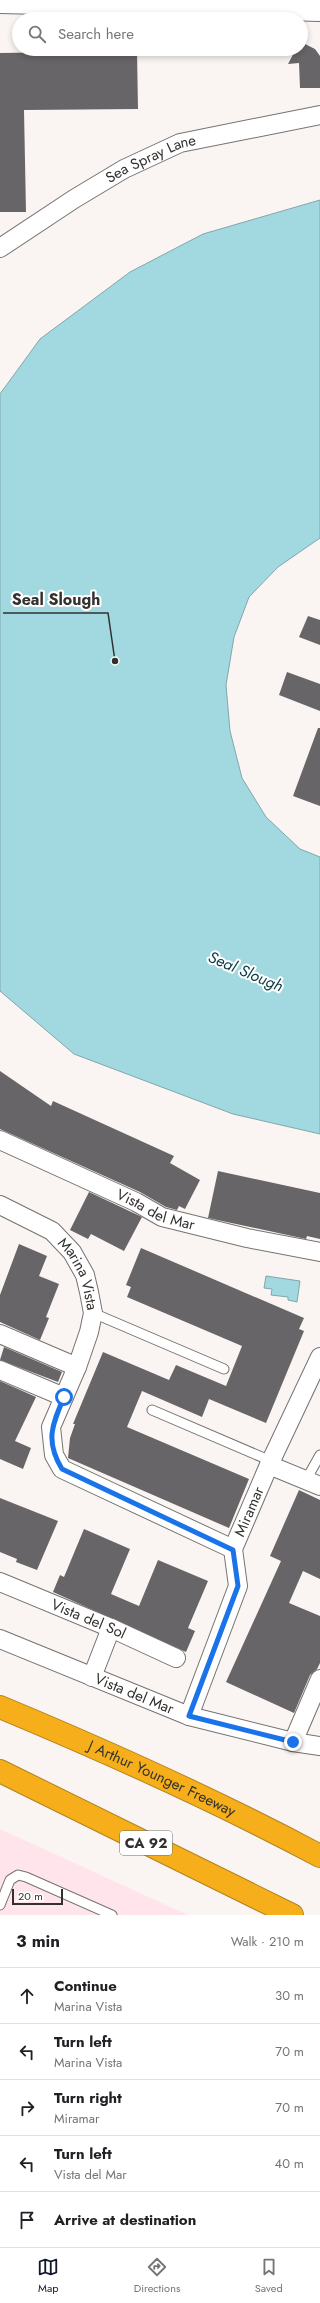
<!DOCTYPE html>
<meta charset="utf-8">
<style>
body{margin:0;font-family:Jost,sans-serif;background:#f6f6f6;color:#202124}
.scale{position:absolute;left:12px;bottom:10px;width:51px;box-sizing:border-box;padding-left:4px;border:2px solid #32312f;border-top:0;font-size:11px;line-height:14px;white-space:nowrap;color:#32312f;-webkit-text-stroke:3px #fff;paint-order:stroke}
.stop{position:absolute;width:12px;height:12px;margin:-9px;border:3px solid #1a73e8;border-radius:50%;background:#fff}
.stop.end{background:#1a73e8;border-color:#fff;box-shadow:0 1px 4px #0008}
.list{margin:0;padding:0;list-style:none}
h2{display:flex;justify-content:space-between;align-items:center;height:52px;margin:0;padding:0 16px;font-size:17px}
h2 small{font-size:13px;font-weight:400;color:#757577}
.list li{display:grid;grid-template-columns:26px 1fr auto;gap:12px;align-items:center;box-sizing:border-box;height:56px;padding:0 16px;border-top:1px solid #e0e0e0}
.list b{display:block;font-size:15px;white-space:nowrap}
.list p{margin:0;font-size:13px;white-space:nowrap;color:#757577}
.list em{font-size:13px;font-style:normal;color:#757577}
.icon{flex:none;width:22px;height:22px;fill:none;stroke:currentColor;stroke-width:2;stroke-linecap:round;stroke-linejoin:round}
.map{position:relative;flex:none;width:320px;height:1915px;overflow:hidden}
.search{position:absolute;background:#fff;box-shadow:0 2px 6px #0003;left:12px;right:12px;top:12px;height:44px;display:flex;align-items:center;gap:10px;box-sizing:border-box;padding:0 14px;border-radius:22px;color:#757577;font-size:15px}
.sheet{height:332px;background:#fff}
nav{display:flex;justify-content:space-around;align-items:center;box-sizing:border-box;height:56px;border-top:1px solid #e0e0e0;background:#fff;font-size:11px;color:#757577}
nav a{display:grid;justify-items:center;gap:2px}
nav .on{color:#111827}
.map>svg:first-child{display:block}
</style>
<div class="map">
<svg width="320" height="1915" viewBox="0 0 320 1915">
<rect width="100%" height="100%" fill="#faf5f2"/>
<path fill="#ffe4eb" d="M 0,1829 L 188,1915 L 0,1915 Z"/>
<path fill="#a2d9e0" stroke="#80a7ab" d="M 320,200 L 320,538 L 278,567 L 249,597 L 234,637 L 226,685 L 230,731 L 242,778 L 266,817 L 300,849 L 320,857 L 320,1134 L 233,1114 L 74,1054 L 0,991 L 0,394 L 40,339 L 130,272 L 203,234 Z
M 266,1276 L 300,1281 L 297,1302 L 288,1300 L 288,1297 L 271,1295 L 272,1289 L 264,1288 Z"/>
<path fill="#686568" d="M 305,44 L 315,49 L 320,56 L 320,88 L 300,88 L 299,63 L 288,64 L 296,49 L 301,49 L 301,46 Z
M 137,51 L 138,109 L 24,110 L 26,212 L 0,212 L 0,53 Z
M 308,616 L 320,620 L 320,645 L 299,637 Z
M 287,672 L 320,684 L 320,711 L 279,695 Z
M 318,728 L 320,728 L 320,806 L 293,796 Z
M 0,1071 L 51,1106 L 53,1101 L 174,1156 L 170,1163 L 200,1180 L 185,1209 L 179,1206 L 177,1210 L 166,1207 L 140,1192 L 0,1129 Z
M 218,1171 L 320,1193 L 320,1239 L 307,1236 L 306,1239 L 208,1218 Z
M 89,1192 L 142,1217 L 124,1251 L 91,1234 L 88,1239 L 70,1230 Z
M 19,1244 L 47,1256 L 39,1276 L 59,1284 L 46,1317 L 49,1318 L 40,1340 L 0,1322 L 0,1295 Z
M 141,1248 L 304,1318 L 299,1329 L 304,1331 L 266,1423 L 209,1399 L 202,1417 L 142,1391 L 127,1427 L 249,1479 L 229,1528 L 68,1458 L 70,1438 L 75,1424 L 73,1424 L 103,1352 L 169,1380 L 176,1365 L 226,1386 L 242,1346 L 127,1297 L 131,1287 L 126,1285 Z
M 4,1347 L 62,1372 L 58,1382 L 0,1360 Z
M 0,1381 L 36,1397 L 15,1441 L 31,1448 L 23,1469 L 0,1459 Z
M 299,1490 L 320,1500 L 320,1579 L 303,1571 L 289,1603 L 320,1616 L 320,1663 L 317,1669 L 310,1675 L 294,1713 L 226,1682 L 281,1561 L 270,1556 Z
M 0,1498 L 58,1521 L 37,1570 L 16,1562 L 17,1559 L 0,1552 Z
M 84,1529 L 130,1549 L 111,1594 L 139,1606 L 158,1560 L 208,1581 L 188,1628 L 195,1631 L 186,1652 L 53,1592 L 60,1575 L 64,1577 Z"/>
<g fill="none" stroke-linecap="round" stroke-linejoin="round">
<g stroke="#76726f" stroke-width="11">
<path id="service" d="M 93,1313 L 224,1369
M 152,1410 L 271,1461
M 306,1480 L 320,1455
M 0,1905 L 10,1880 L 18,1875 L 26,1877 L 112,1915"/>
</g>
<g stroke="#76726f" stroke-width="20">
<g id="minor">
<path id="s1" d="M 0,248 L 74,199 L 124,169 L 180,143 L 320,115"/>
<path id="s2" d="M 0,1140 L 136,1202 L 162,1217 L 247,1238 L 320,1252"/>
<path id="s3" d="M 0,1205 L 52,1231 L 72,1252 L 85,1275 L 89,1292 L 93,1313 L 89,1332 L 77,1367 L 51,1427 L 54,1455 L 62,1469 L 233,1549"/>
<path d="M 0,1334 L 77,1367"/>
<path d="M 0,1370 L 64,1397"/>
<path d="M 269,1465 L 320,1486"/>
<path id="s4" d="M 0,1582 L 111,1628 L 176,1658"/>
<path id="s5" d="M 0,1639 L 189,1716 L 293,1742 L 320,1746"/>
<path d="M 92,1677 L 111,1628"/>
<path id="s6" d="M 189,1716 L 238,1586 L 233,1549 L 269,1465 L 320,1357"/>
<path d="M 293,1742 L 320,1679"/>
</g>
</g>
<g stroke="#76726f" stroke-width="24">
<path id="secondary" d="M 0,2 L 320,10"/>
</g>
<g stroke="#b18321" stroke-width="24">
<g id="motorway">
<path id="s7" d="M 0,1707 C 108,1752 217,1801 320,1856"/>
<path d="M 0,1771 L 292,1915"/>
</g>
</g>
<use href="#service" stroke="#fff" stroke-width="9"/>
<use href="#minor" stroke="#fff" stroke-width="18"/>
<use href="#secondary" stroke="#fff" stroke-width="22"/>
<use href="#motorway" stroke="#f6af1a" stroke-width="22"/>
</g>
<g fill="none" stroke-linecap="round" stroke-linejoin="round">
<path stroke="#1a73e8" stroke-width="5" d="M 64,1397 C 52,1425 45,1441 62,1469 L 233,1550 L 238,1586 L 189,1716 L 293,1742"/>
</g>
<g text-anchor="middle" stroke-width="4" stroke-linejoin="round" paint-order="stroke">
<rect fill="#fff" stroke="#706f6d" stroke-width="1" x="120" y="1831" width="52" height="24" rx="3"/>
<g font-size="14" font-weight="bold" fill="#32312f">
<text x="146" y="1848">CA 92</text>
</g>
<g font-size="15" fill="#32312f" stroke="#fff">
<text dy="5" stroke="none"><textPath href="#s1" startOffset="176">Sea Spray Lane</textPath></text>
<text dy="5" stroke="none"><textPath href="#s2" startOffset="171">Vista del Mar</textPath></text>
<text dy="5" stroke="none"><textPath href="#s3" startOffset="110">Marina Vista</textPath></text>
<text dy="5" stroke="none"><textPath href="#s6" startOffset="217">Miramar</textPath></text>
<text dy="5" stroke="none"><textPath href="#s4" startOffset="96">Vista del Sol</textPath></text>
<text dy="5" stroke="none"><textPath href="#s5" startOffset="145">Vista del Mar</textPath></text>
<text dy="5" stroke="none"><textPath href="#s7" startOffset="177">J Arthur Younger Freeway</textPath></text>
</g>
<g font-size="16" font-style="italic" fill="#053b41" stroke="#fff">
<text transform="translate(246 971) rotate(23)" y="6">Seal Slough</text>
</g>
</g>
<path fill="none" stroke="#32312f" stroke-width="1.5" d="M115 661L108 613H3"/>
<circle fill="#32312f" stroke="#fff" stroke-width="1.5" cx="115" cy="661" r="4"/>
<g font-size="16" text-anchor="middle" font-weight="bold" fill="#32312f" stroke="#fff" stroke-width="4" stroke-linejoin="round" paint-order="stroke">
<text x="56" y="605">Seal Slough</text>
</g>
</svg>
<div class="scale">20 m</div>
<div class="stop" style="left:64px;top:1397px"></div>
<div class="stop end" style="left:293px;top:1742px"></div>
<div class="search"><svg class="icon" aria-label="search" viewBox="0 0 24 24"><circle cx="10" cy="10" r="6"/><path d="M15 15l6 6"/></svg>Search here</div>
</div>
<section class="sheet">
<h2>3 min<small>Walk · 210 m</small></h2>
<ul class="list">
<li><svg class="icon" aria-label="ahead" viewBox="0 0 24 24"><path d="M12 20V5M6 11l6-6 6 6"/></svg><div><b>Continue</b><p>Marina Vista</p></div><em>30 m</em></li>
<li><svg class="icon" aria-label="left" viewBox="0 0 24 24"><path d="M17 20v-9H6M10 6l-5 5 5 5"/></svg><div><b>Turn left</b><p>Marina Vista</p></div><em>70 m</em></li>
<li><svg class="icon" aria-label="right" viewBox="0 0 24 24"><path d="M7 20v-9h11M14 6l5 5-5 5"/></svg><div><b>Turn right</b><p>Miramar</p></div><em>70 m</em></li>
<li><svg class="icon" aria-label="left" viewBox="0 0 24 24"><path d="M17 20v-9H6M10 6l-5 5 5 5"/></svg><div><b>Turn left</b><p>Vista del Mar</p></div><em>40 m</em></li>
<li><svg class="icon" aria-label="arrive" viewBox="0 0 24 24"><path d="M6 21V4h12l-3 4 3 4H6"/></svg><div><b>Arrive at destination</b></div></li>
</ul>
</section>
<nav>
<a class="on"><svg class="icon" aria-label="map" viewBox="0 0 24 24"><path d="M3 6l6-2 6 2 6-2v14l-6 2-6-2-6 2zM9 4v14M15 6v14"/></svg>Map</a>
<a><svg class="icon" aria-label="directions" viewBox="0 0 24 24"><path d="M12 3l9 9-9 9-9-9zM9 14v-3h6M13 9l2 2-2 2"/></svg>Directions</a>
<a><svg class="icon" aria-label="saved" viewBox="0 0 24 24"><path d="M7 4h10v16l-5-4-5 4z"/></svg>Saved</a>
</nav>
